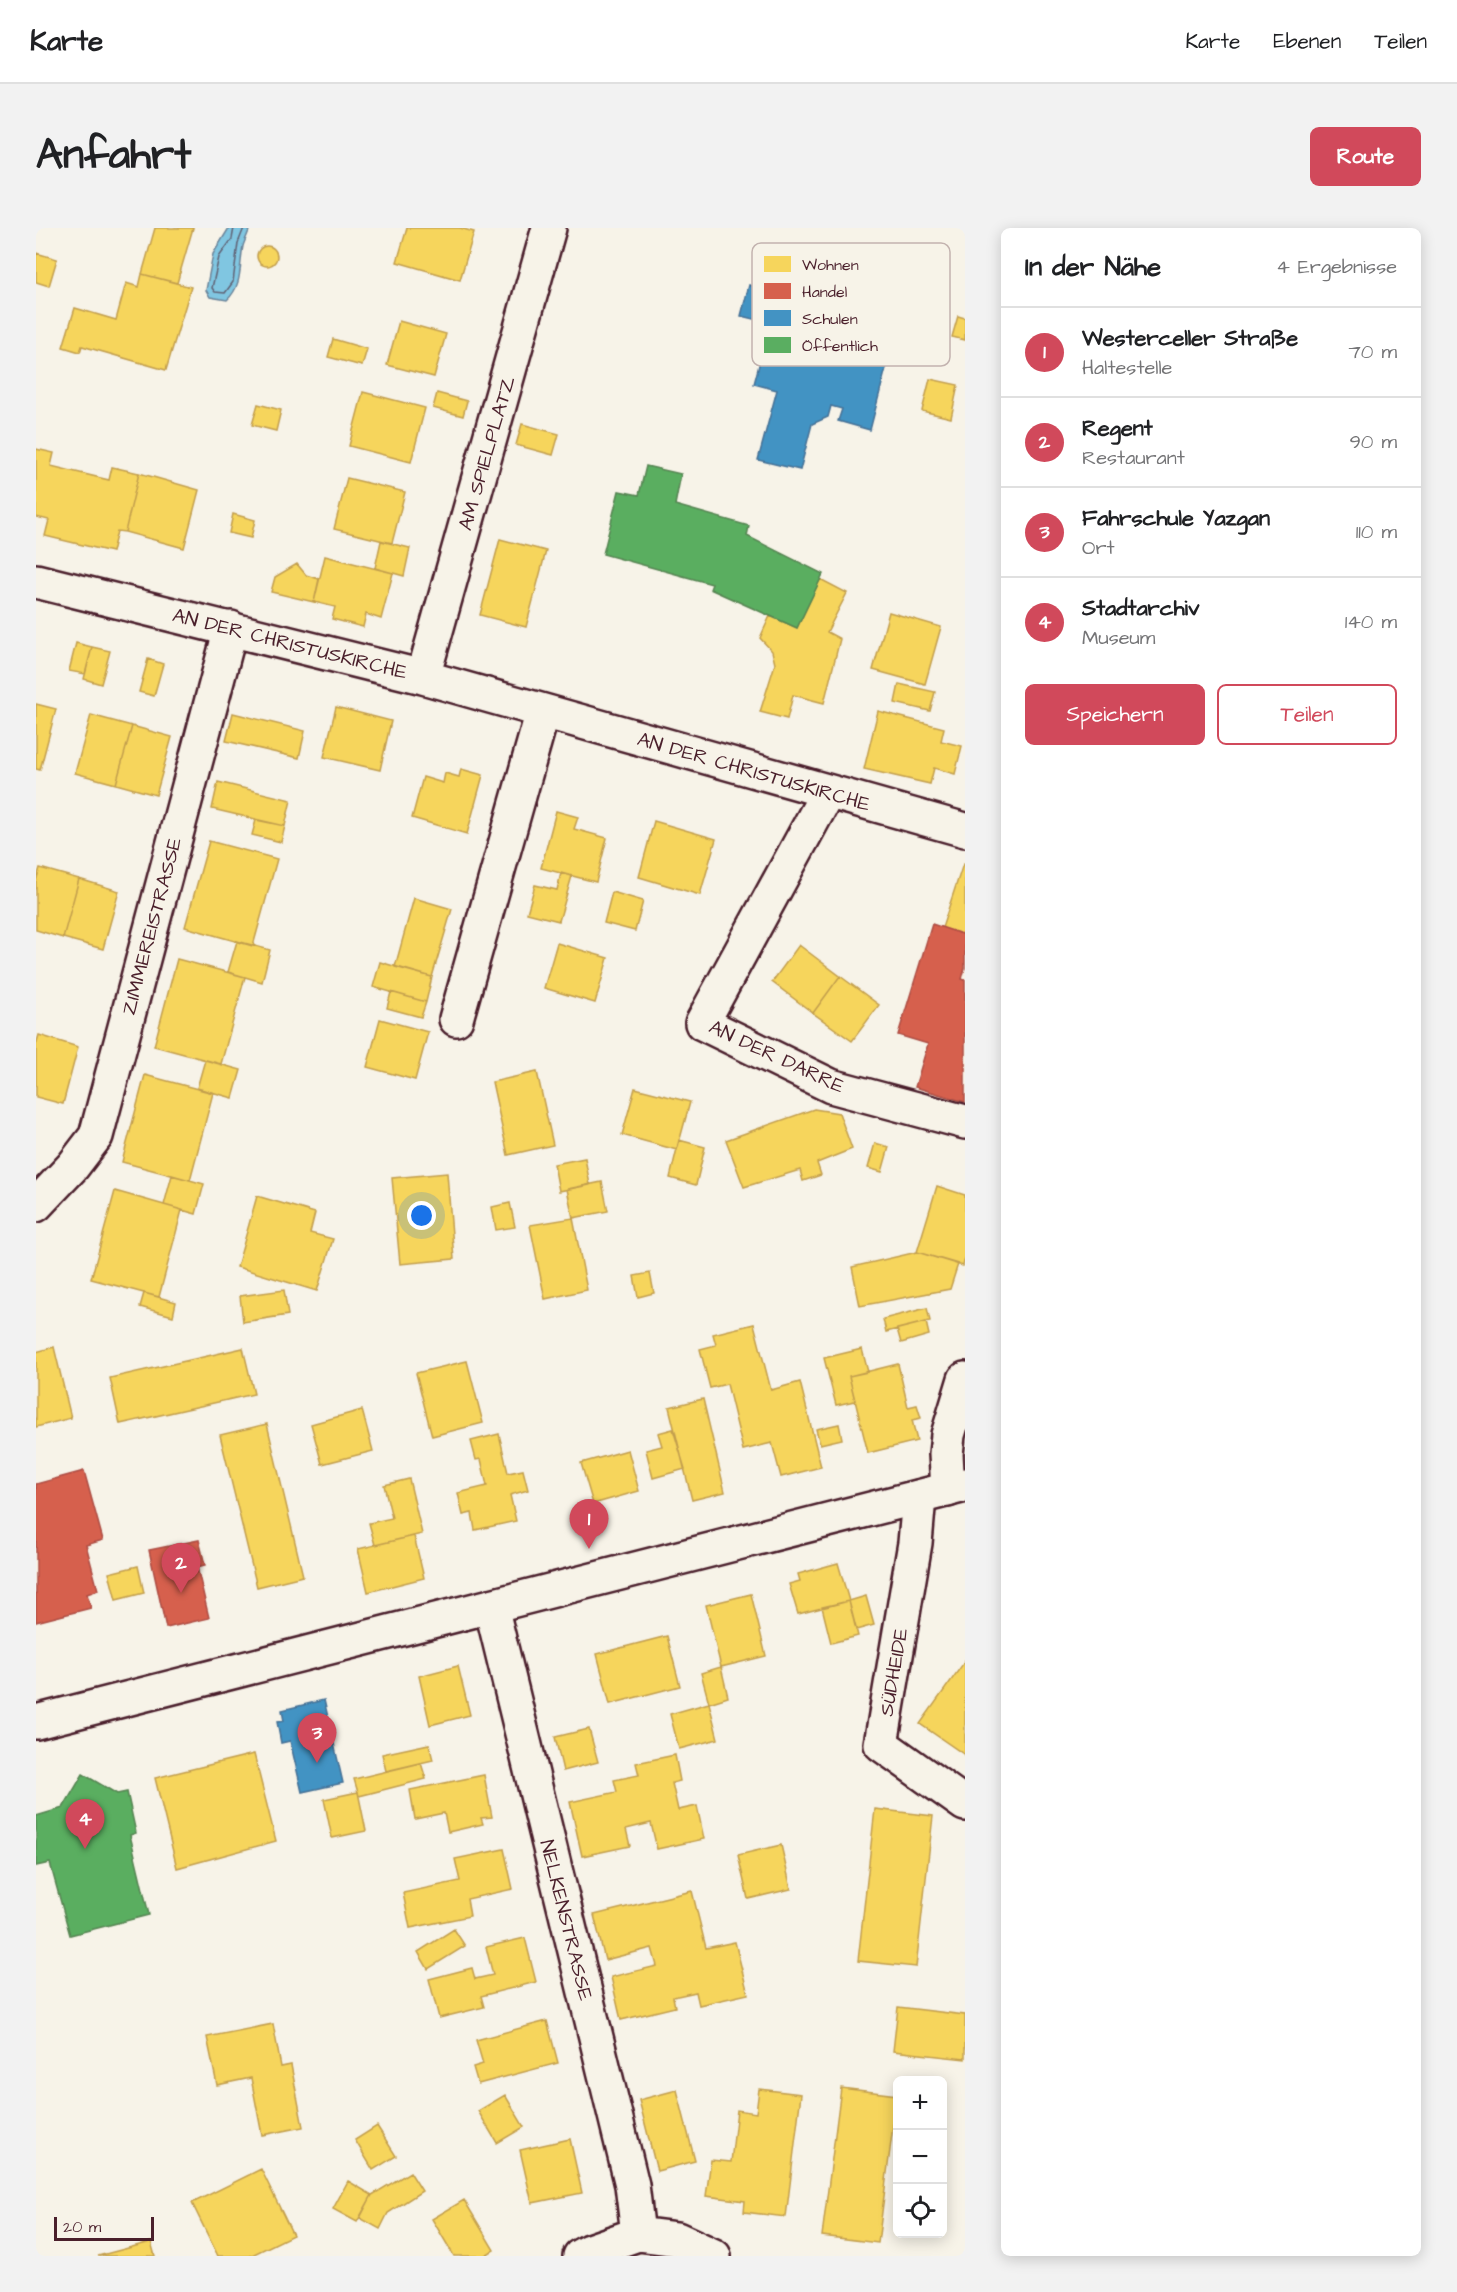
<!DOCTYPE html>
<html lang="de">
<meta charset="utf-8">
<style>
body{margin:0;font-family:"Architects Daughter",sans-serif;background:#f2f2f2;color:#202124}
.controls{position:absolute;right:18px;bottom:18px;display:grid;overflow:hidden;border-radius:9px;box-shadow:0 3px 15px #0003}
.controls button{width:54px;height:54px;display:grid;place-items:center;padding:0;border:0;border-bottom:2px solid #e0e0e0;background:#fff;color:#202124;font:30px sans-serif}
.scale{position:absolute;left:18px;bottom:15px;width:100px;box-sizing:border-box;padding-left:6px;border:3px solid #4a1f2b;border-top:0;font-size:16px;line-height:21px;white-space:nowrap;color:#4a1f2b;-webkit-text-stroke:4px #f7f3e8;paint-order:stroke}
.you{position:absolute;left:386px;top:988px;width:21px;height:21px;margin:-15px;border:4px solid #fff;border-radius:50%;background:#1a73e8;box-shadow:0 0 0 9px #1a73e833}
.badge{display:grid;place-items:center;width:39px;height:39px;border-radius:50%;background:#d1495b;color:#fff;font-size:20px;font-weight:700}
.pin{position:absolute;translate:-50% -50px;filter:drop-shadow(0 2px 3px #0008)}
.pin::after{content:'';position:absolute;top:32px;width:21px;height:18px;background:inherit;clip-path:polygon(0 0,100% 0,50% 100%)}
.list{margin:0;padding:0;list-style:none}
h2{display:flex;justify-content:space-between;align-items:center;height:78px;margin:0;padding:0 24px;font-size:26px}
h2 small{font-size:20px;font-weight:400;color:#757577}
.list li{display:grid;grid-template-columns:39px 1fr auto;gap:18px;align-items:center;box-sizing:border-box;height:90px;padding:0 24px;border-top:2px solid #e0e0e0}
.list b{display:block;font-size:22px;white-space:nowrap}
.list p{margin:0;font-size:20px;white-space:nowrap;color:#757577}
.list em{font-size:20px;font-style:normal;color:#757577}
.actions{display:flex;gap:12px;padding:18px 24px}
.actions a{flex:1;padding:14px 0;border:2px solid #d1495b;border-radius:9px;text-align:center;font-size:21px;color:#d1495b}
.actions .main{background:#d1495b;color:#fff}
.icon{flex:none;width:33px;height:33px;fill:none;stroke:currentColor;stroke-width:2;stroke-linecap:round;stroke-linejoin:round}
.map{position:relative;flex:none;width:929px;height:2028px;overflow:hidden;border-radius:9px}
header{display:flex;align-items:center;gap:36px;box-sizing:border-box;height:84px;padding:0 30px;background:#fff;border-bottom:2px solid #e0e0e0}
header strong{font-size:28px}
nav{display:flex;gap:33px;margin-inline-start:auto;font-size:21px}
.intro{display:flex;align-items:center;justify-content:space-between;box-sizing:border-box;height:144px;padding:0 36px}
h1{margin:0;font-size:42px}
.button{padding:15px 27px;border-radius:9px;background:#d1495b;color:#fff;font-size:21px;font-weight:700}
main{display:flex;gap:36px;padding:0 36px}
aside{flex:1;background:#fff;border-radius:9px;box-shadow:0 3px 15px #0003}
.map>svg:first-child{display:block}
</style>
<header>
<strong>Karte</strong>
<nav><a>Karte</a><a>Ebenen</a><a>Teilen</a></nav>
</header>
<div class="intro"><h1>Anfahrt</h1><a class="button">Route</a></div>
<main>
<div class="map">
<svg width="929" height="2028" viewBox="0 0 929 2028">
<rect width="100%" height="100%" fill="#f7f3e8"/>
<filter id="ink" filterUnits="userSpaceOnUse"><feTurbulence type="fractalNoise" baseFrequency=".0167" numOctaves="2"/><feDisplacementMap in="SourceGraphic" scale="12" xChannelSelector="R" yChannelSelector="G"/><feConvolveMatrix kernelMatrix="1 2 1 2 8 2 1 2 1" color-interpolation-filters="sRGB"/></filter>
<g filter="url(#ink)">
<path fill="#80c6e1" stroke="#6a8398" stroke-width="1.5" d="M 193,0 L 214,0 C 212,6 209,12 207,18 C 203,38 207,57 191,72 L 174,69 L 170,62 L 177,26 Z"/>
<path fill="#f6d55c" stroke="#c29e4d" stroke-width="1.5" d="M 119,0 L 157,0 L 141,55 L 106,46 Z
M 371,0 L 424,0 L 438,4 L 424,52 L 361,34 Z
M221 28a10 10 0 1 1 20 0a10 10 0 1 1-20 0Z
M 0,25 L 21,31 L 13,58 L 0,54 Z
M 106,46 L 155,59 L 130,142 L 46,118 L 44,124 L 27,119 L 39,80 L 80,92 L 90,55 L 103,59 Z
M 922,88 L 929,90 L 929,112 L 916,109 Z
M 363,93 L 410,106 L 398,149 L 351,137 Z
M 297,111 L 331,121 L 326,138 L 292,129 Z
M 894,151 L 922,157 L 915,190 L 886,183 Z
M 327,164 L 389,180 L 375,234 L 313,218 Z
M 401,165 L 431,173 L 427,188 L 397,180 Z
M 222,176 L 245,182 L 240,203 L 216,197 Z
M 486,196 L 523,206 L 517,227 L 480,217 Z
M 0,221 L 18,225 L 15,238 L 73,252 L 76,239 L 103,245 L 89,304 L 81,303 L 76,324 L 9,308 L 13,292 L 0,289 Z
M 103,245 L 163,262 L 148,320 L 89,304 Z
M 311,250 L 369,264 L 356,315 L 298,301 Z
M 197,286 L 219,292 L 215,310 L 193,305 Z
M 464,311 L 510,323 L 490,399 L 444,387 Z
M 345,313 L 374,320 L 368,348 L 339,340 Z
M 289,328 L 357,345 L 345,391 L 330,386 L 327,399 L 296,391 L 299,379 L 278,374 Z
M 261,336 L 270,347 L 283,351 L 278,374 L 235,364 L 239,349 Z
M 784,351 L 811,365 L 791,404 L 804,411 L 788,475 L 757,467 L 751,491 L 724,484 L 739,436 L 736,423 L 724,410 L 734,388 L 761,400 Z
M 853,384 L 905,399 L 889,456 L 837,442 Z
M 40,415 L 56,419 L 49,446 L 33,443 Z
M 56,419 L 74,423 L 65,456 L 48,451 Z
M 112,431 L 127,436 L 118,468 L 103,464 Z
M 863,456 L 899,464 L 894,483 L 859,475 Z
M 0,476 L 20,481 L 4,542 L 0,541 Z
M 300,479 L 355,493 L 344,542 L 288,529 Z
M 842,483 L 908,500 L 905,513 L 926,518 L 919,546 L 898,540 L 894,556 L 828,541 Z
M 197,485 L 269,503 L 263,530 L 190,513 Z
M 55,487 L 96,498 L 80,556 L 39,545 Z
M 96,498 L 136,509 L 120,567 L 80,556 Z
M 425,541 L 447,547 L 431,606 L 376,590 L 387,549 L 407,555 L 409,545 L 423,549 Z
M 182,554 L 255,572 L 249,598 L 176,581 Z
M 520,583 L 542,589 L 538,601 L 571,610 L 560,654 L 505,640 Z
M 220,592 L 249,598 L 245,614 L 216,607 Z
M 618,593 L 680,611 L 664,667 L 603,649 Z
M 173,613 L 241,631 L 217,718 L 149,699 Z
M 927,636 L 929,637 L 929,707 L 906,700 Z
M 4,640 L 43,651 L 27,710 L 0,702 L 0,653 Z
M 525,645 L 536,648 L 523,693 L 491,685 L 499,657 L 521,662 Z
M 43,651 L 83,663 L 67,721 L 27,710 Z
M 576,664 L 607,673 L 599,703 L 568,695 Z
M 378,670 L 416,681 L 396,749 L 359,739 Z
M 201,713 L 234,722 L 226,754 L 192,744 Z
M 521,715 L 572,730 L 559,775 L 508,760 Z
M 763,717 L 804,748 L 777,785 L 736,754 Z
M 141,731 L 209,749 L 185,836 L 118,818 Z
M 344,734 L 396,749 L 390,774 L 337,759 Z
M 804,748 L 843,777 L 816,813 L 777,785 Z
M 355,764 L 390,774 L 385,789 L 351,780 Z
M 344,791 L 392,804 L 379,852 L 331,839 Z
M 3,807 L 42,819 L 27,876 L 0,869 L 0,817 Z
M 169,832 L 205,842 L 197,870 L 161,860 Z
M 501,844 L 517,917 L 472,927 L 456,854 Z
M 109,847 L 177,865 L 154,952 L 86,934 Z
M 599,860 L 654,874 L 641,922 L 586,907 Z
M 778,881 L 803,885 L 816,921 L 781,935 L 785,947 L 767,953 L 764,942 L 708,959 L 690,912 Z
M 643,912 L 669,919 L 660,957 L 634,950 Z
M 839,915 L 853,919 L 846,944 L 832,940 Z
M 549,930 L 554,957 L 523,963 L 518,936 Z
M 411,945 L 418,1031 L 364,1036 L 356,950 Z
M 136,947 L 168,956 L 160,986 L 128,977 Z
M 566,954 L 572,983 L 537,990 L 531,961 Z
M 901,958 L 929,967 L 929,1030 L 927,1038 L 881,1024 Z
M 79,963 L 146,982 L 123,1069 L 55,1051 Z
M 221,968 L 279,985 L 274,1005 L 297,1011 L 281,1063 L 201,1039 Z
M 474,975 L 479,999 L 460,1002 L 456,979 Z
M 537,990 L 551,1062 L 509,1071 L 494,997 Z
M 881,1024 L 922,1036 L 914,1061 L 824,1078 L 816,1039 Z
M 614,1045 L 618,1065 L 602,1069 L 598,1048 Z
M 248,1062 L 252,1087 L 207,1094 L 204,1068 Z
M 108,1065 L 140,1074 L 137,1088 L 104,1079 Z
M 891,1080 L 894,1093 L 850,1104 L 847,1091 Z
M 890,1094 L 893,1107 L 865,1115 L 861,1101 Z
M 718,1096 L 735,1162 L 764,1154 L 785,1239 L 745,1249 L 736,1215 L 707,1222 L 691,1156 L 674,1160 L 664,1121 L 680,1117 L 677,1106 Z
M 18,1119 L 35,1190 L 0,1199 L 0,1124 Z
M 207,1120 L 218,1166 L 84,1196 L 74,1150 Z
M 826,1121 L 832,1144 L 813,1148 L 819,1173 L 800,1177 L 788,1130 Z
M 431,1133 L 447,1195 L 396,1208 L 380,1145 Z
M 862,1136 L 872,1179 L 881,1177 L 885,1190 L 876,1192 L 881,1213 L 832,1225 L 813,1148 Z
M 667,1171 L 689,1264 L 656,1272 L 633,1179 Z
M 326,1182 L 337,1223 L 286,1236 L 275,1196 Z
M 231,1196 L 267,1348 L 221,1359 L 184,1207 Z
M 803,1196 L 806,1211 L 784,1216 L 780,1201 Z
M 637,1201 L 649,1241 L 617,1250 L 610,1222 L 626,1218 L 622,1205 Z
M 463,1206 L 472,1245 L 487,1242 L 492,1262 L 474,1267 L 480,1293 L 439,1302 L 436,1285 L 427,1287 L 422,1265 L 451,1258 L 445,1231 L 440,1232 L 435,1213 Z
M 592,1222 L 603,1263 L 557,1276 L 545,1235 Z
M 373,1251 L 386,1306 L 339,1317 L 333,1295 L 356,1290 L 348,1257 Z
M 378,1308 L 388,1350 L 332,1364 L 322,1321 Z
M 802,1335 L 813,1373 L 762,1386 L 753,1356 L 764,1353 L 762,1346 Z
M 102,1338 L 108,1365 L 80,1372 L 73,1345 Z
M 715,1366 L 730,1428 L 685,1439 L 670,1377 Z
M 830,1368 L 838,1397 L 820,1402 L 813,1373 Z
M 813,1373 L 822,1408 L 795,1415 L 786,1379 Z
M 631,1408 L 644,1458 L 574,1476 L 561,1426 Z
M 929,1433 L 929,1527 L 884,1496 Z
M 422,1438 L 434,1487 L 394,1497 L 383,1448 Z
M 685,1439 L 692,1469 L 673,1475 L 665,1445 Z
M 673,1475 L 682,1511 L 643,1521 L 634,1486 Z
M 553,1501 L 562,1534 L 527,1543 L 519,1509 Z
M 393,1516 L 397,1532 L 350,1543 L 346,1526 Z
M 218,1526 L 240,1613 L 141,1640 L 119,1550 Z
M 639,1527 L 644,1553 L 636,1555 L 642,1582 L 661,1578 L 668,1611 L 621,1621 L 615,1595 L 590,1601 L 594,1618 L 546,1628 L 534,1574 L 581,1564 L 578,1552 L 603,1547 L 600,1535 Z
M 385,1535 L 390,1551 L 323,1568 L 318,1551 Z
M 448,1547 L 456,1589 L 445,1590 L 447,1596 L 412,1604 L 408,1585 L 379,1591 L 374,1562 Z
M 322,1564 L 330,1603 L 296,1610 L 288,1571 Z
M 839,1581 L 897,1588 L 880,1739 L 822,1733 Z
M 745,1617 L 755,1661 L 712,1671 L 702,1627 Z
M 468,1621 L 477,1661 L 431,1671 L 434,1688 L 374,1700 L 367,1665 L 424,1653 L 419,1631 Z
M 656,1663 L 670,1720 L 699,1714 L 712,1766 L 663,1777 L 660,1764 L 637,1769 L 639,1779 L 585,1792 L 575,1749 L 621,1738 L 616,1720 L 569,1732 L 558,1687 Z
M 418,1701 L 429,1718 L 392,1741 L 382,1724 Z
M 489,1710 L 500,1754 L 445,1768 L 448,1779 L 403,1790 L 393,1751 L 436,1740 L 439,1751 L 457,1747 L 450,1719 Z
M 862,1779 L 929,1787 L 929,1831 L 857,1823 Z
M 511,1793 L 522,1835 L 442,1856 L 437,1839 L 447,1836 L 440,1812 Z
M 237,1796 L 245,1839 L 255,1837 L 267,1899 L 226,1907 L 215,1850 L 181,1857 L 171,1809 Z
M 805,1860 L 861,1867 L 842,2015 L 786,2008 Z
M 723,1861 L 765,1866 L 750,1989 L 708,1984 L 709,1973 L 670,1968 L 675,1932 L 695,1934 L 701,1882 L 720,1885 Z
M 641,1862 L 659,1933 L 621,1943 L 603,1872 Z
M 469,1867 L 488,1899 L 461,1915 L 442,1883 Z
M 341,1898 L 360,1928 L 337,1942 L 319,1912 Z
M 534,1911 L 546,1965 L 496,1975 L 484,1922 Z
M 225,1941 L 257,2007 L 214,2028 L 182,2028 L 156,1975 Z
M 374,1944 L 386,1963 L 352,1985 L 344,2001 L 324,1990 L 336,1967 Z
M 312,1953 L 336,1967 L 321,1994 L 297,1981 Z
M 428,1972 L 458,2022 L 448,2028 L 418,2028 L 396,1991 Z
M 115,2014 L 119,2028 L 62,2028 Z"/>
<path fill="#d6604d" stroke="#ac4c43" stroke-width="1.5" d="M 896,696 L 929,707 L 929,740 L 926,751 L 929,752 L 929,874 L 879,859 L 892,816 L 862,807 Z
M 48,1243 L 67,1312 L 50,1317 L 62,1362 L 51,1366 L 55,1380 L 0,1394 L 0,1256 Z
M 163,1312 L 169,1337 L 161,1339 L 173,1390 L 130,1400 L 113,1322 Z"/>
<path fill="#4393c3" stroke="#457095" stroke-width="1.5" d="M 713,57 L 742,65 L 744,57 L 804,72 L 802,79 L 830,86 L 822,117 L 794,110 L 790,125 L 850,140 L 834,202 L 802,193 L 806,181 L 795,178 L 792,189 L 776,196 L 764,242 L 722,232 L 741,162 L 718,156 L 734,95 L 705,88 Z
M 288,1472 L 307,1555 L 266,1564 L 254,1513 L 245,1515 L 241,1494 L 248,1493 L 246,1482 Z"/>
<path fill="#5aae61" stroke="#558351" stroke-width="1.5" d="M 610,238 L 645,246 L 639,277 L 713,298 L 711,308 L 787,346 L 761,400 L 674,361 L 676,356 L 567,326 L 583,263 L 603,267 Z
M 47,1546 L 81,1566 L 91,1564 L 100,1605 L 94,1607 L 113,1687 L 34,1707 L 14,1635 L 0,1638 L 0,1588 L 27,1580 Z"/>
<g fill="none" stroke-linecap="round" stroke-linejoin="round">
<path stroke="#606274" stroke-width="1.5" d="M 198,0 L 196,11 L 183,29 L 176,60 L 179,64 L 189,65 L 197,54 L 202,15 L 208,0"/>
<g stroke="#4a1f2b" stroke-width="38">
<path id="minor" d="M 0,353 L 387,449 L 929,602
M 387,449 L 513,0
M 792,564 L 666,795 L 795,858 L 929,894
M 420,791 L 507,483
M 0,977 L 37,938 L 60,908 L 195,400
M 912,1262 L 910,1226 L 912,1207 L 929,1151
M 883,1269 L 879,1315 L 845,1516 L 929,1576
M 455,1378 L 596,1957 L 602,2006
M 544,2028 L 553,2023 L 602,2006 L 641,2011 L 678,2028"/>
</g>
<g stroke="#4a1f2b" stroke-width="38">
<path id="tertiary" d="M 0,1494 L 929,1257"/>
</g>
<use href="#minor" stroke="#f7f3e8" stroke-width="33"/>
<use href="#tertiary" stroke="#f7f3e8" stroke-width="33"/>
</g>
</g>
<g text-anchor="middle" stroke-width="6" stroke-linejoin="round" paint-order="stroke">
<g font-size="20" fill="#4a1f2b" stroke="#f7f3e8">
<text transform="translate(450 225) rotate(-74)" y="7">AM SPIELPLATZ</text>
<text transform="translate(254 415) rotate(14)" y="7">AN DER CHRISTUSKIRCHE</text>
<text transform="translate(718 543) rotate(16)" y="7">AN DER CHRISTUSKIRCHE</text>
<text transform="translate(115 698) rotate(-75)" y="7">ZIMMEREISTRASSE</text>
<text transform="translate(741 828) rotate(25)" y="7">AN DER DARRE</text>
<text transform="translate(857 1444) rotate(-80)" y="7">SÜDHEIDE</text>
<text transform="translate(531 1692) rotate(76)" y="7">NELKENSTRASSE</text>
</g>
</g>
<rect x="716" y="15" width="198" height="123" rx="9" fill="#f7f3e8" stroke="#c3b3af" stroke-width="1.5"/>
<rect x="728" y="28" width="27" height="16" fill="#f6d55c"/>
<rect x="728" y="55" width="27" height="16" fill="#d6604d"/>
<rect x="728" y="82" width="27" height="16" fill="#4393c3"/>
<rect x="728" y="109" width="27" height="16" fill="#5aae61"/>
<g font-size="16" fill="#4a1f2b">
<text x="766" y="42">Wohnen</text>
<text x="766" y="69">Handel</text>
<text x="766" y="96">Schulen</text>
<text x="766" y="123">Öffentlich</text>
</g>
</svg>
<div class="controls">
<button>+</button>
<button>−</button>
<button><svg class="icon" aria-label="locate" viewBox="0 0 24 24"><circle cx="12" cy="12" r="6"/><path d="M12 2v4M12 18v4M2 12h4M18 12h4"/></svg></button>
</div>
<div class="scale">20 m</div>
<div class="you"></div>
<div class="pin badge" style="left:553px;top:1321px">1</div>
<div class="pin badge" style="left:145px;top:1365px">2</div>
<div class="pin badge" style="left:281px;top:1535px">3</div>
<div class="pin badge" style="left:49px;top:1621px">4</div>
</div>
<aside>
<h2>In der Nähe<small>4 Ergebnisse</small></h2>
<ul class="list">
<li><span class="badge">1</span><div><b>Westerceller Straße</b><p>Haltestelle</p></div><em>70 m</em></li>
<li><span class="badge">2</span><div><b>Regent</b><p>Restaurant</p></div><em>90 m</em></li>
<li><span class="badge">3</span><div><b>Fahrschule Yazgan</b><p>Ort</p></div><em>110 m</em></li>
<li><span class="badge">4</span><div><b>Stadtarchiv</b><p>Museum</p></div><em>140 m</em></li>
</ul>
<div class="actions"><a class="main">Speichern</a><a>Teilen</a></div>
</aside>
</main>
